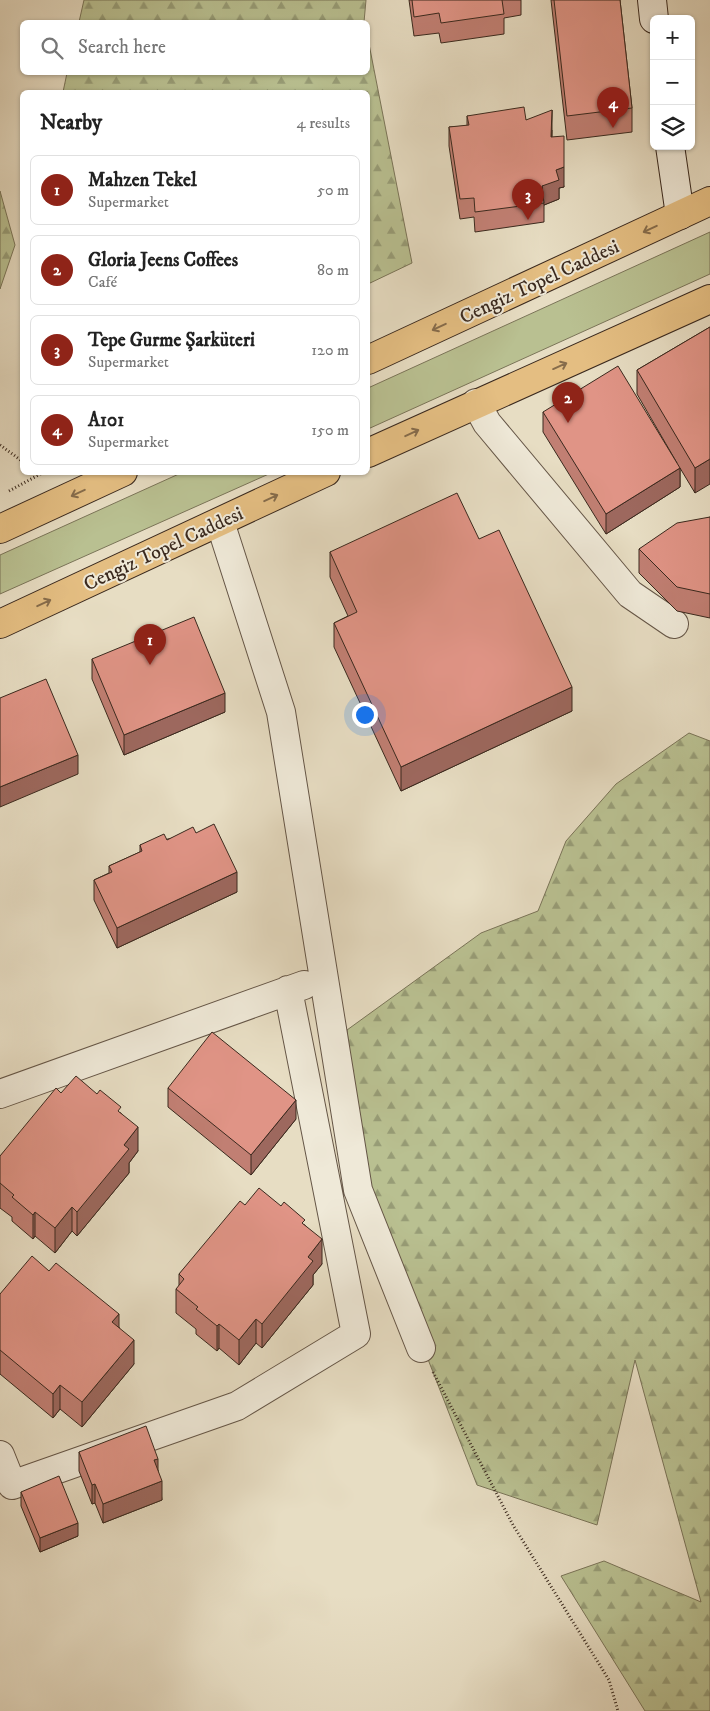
<!DOCTYPE html>
<meta charset="utf-8">
<style>
body{margin:0;font-family:"IM FELL DW Pica",serif;background:#f2f2f2;color:#222}
.controls{position:absolute;right:15px;top:15px;display:grid;overflow:hidden;border-radius:8px;box-shadow:0 1px 4px #0004}
.controls button{width:45px;height:45px;display:grid;place-items:center;padding:0;border:0;border-bottom:1px solid #e0e0e0;background:#fff;color:#222;font:25px sans-serif}
.you{position:absolute;left:364px;top:714px;width:18px;height:18px;margin:-12px;border:4px solid #fff;border-radius:50%;background:#1a73e8;box-shadow:0 0 0 8px #1a73e833}
.badge{display:grid;place-items:center;width:32px;height:32px;border-radius:50%;background:#8f2418;color:#fff;font-size:16px;font-weight:700}
.pin{position:absolute;translate:-50% -41px;filter:drop-shadow(0 1px 2px #0008)}
.pin::after{content:'';position:absolute;top:26px;width:18px;height:15px;background:inherit;clip-path:polygon(0 0,100% 0,50% 100%)}
.list{margin:0;padding:0;list-style:none}
h2{display:flex;justify-content:space-between;align-items:center;height:65px;margin:0;padding:0 20px;font-size:21px}
h2 small{font-size:16px;font-weight:400;color:#767676}
.list li{display:grid;grid-template-columns:32px 1fr auto;gap:15px;align-items:center;box-sizing:border-box;height:70px;margin:0 10px 10px;padding:0 10px;border:1px solid #e0e0e0;border-radius:8px}
.list b{display:block;font-size:19px;white-space:nowrap}
.list p{margin:0;font-size:16px;white-space:nowrap;color:#767676}
.list em{font-size:16px;font-style:normal;color:#767676}
.icon{flex:none;width:28px;height:28px;fill:none;stroke:currentColor;stroke-width:2;stroke-linecap:round;stroke-linejoin:round}
.map{position:relative;flex:none;width:710px;height:1711px;overflow:hidden}
.search{position:absolute;background:#fff;box-shadow:0 1px 4px #0004;left:20px;top:20px;width:350px;height:55px;display:flex;align-items:center;gap:12px;box-sizing:border-box;padding:0 18px;border-radius:8px;color:#767676;font-size:19px}
.panel{position:absolute;background:#fff;box-shadow:0 1px 4px #0004;left:20px;top:90px;width:350px;height:385px;border-radius:8px}
.map>svg:first-child{display:block}
</style>
<div class="map">
<svg width="710" height="1711" viewBox="0 0 710 1711">
<defs>
<pattern id="forest-firs" width="22" height="20" patternUnits="userSpaceOnUse" patternTransform="scale(1.25)"><rect width="22" height="20" fill="#b9c091"/><path d="M5 1l3.5 6h-7zM16 11l3.5 6h-7z" fill="#979c76"/></pattern>
</defs>
<rect width="100%" height="100%" fill="#e7ddc3"/>
<filter id="stains"><feTurbulence type="fractalNoise" baseFrequency=".004" numOctaves="4"/><feColorMatrix values="0 0 0 0 .2 0 0 0 0 .09 0 0 0 0 .02 0 0 0 .5 -.17"/></filter>
<radialGradient id="worn" r=".72"><stop offset=".6" stop-color="#630" stop-opacity="0"/><stop offset="1" stop-color="#630" stop-opacity=".3"/></radialGradient>
<path fill="#b9c091" stroke="#7a7458" d="M 710,232 L 710,274 L 368,429 L 368,388 Z
M 181,473 L 271,473 L 0,594 L 0,555 Z"/>
<path fill="url(#forest-firs)" stroke="#7a7458" d="M 84,0 L 366,0 L 364,22 L 79,22 Z
M 368,39 L 412,263 L 368,284 L 368,92 L 63,92 L 67,73 L 368,72 Z
M 0,191 L 15,245 L 0,289 Z
M 689,733 L 710,741 L 710,1711 L 645,1711 L 561,1576 L 604,1561 L 701,1602 L 635,1360 L 597,1525 L 477,1485 L 362,1190 L 347,1030 L 481,933 L 538,911 L 566,841 L 616,784 Z"/>
<g fill="none" stroke-linecap="round" stroke-linejoin="round">
<g stroke="#655647" stroke-width="30">
<path id="street" d="M 476,403 L 487,423 L 630,594 L 674,624
M 220,522 L 281,712 L 358,1190 L 421,1348
M 0,1094 L 304,985
M 0,1455 L 12,1485 L 237,1406 L 356,1334 L 288,990"/>
</g>
<g stroke="#3a291e" stroke-width="30">
<path id="secondary" d="M 652,0 L 654,19
M 670,146 L 680,215"/>
</g>
<g stroke="#3a291e" stroke-width="30">
<path id="primary" d="M 368,360 L 710,201
M 368,453 L 710,299
M 0,529 L 123,472
M 0,624 L 326,472"/>
</g>
<path stroke="#3a291e" stroke-width="3" stroke-dasharray="1 2.5" stroke-linecap="butt" d="M 0,445 L 22,461
M 9,491 L 44,472
M 433,1372 L 513,1525 L 609,1680 L 618,1711"/>
<use href="#street" stroke="#efe9d8" stroke-width="28"/>
<use href="#secondary" stroke="#efe9d8" stroke-width="28"/>
<use href="#primary" stroke="#e4be82" stroke-width="28"/>
</g>
<path fill="#c17f73" stroke="#3a291e" d="M 409,0 L 521,0 L 521,15 L 504,18 L 504,34 L 441,43 L 439,33 L 414,36 Z
M 551,0 L 620,0 L 632,108 L 632,132 L 567,140 Z
M 467,116 L 526,120 L 552,130 L 552,137 L 564,187 L 559,188 L 559,199 L 544,205 L 544,222 L 475,232 L 474,217 L 460,219 L 449,146 L 449,127 L 467,126 Z
M 710,327 L 695,493 L 680,468 L 680,487 L 606,534 L 543,432 L 543,412 L 677,463 L 637,394 L 637,370 Z
M 710,517 L 710,618 L 677,611 L 639,573 L 639,549 Z
M 479,539 L 572,711 L 401,791 L 334,647 L 334,623 L 348,616 L 330,577 L 330,552 Z
M 92,659 L 225,712 L 124,755 L 92,679 Z
M 196,833 L 237,892 L 117,948 L 94,900 L 94,880 L 109,873 L 109,866 L 140,852 L 140,845 Z
M 168,1088 L 296,1119 L 251,1175 L 168,1107 Z
M 61,1093 L 121,1113 L 138,1151 L 129,1163 L 129,1173 L 77,1236 L 72,1231 L 55,1253 L 35,1236 L 33,1239 L 12,1221 L 12,1217 L 0,1208 L 0,1156 Z
M 245,1205 L 305,1225 L 322,1264 L 313,1275 L 313,1285 L 262,1348 L 256,1343 L 239,1365 L 219,1348 L 217,1351 L 196,1334 L 196,1329 L 176,1313 L 176,1289 L 179,1286 L 179,1274 Z
M 0,1294 L 119,1327 L 134,1364 L 82,1427 L 60,1409 L 53,1418 L 0,1374 Z
M 79,1452 L 158,1470 L 162,1500 L 103,1523 L 95,1503 L 92,1504 L 79,1471 Z
M 21,1492 L 78,1536 L 40,1552 L 21,1506 Z"/>
<path fill="#9d685e" stroke="#3a291e" d="M 552,110 L 552,130 L 551,157 L 551,137 Z
M 564,167 L 564,187 L 559,188 L 559,199 L 544,205 L 542,186 L 556,170 Z
M 710,459 L 710,484 L 695,493 L 695,468 Z
M 680,468 L 680,487 L 606,534 L 606,514 Z
M 572,687 L 572,711 L 401,791 L 401,767 Z
M 225,693 L 225,712 L 124,755 L 124,735 Z
M 78,755 L 78,774 L 0,807 L 0,787 Z
M 237,872 L 237,892 L 117,948 L 117,928 Z
M 296,1100 L 296,1119 L 251,1175 L 251,1155 Z
M 138,1127 L 138,1151 L 129,1163 L 129,1173 L 77,1236 L 77,1212 L 124,1145 Z
M 72,1207 L 72,1231 L 55,1253 L 55,1228 Z
M 35,1212 L 35,1236 L 33,1239 L 33,1215 Z
M 322,1239 L 322,1264 L 313,1275 L 313,1285 L 262,1348 L 262,1324 L 308,1257 Z
M 119,1314 L 119,1338 L 112,1322 Z
M 256,1319 L 256,1343 L 239,1365 L 239,1340 Z
M 219,1324 L 219,1348 L 217,1351 L 217,1326 Z
M 134,1340 L 134,1364 L 82,1427 L 82,1402 Z
M 60,1385 L 60,1409 L 53,1418 L 53,1394 Z
M 158,1459 L 158,1479 L 154,1460 Z
M 162,1481 L 162,1500 L 103,1523 L 103,1504 Z
M 95,1484 L 95,1503 L 92,1504 L 92,1485 Z
M 78,1523 L 78,1536 L 40,1552 L 40,1538 Z"/>
<path fill="#e09486" stroke="#3a291e" d="M 412,0 L 502,0 L 504,14 L 441,23 L 439,13 L 414,17 Z
M 554,0 L 620,0 L 632,108 L 567,116 Z
M 524,107 L 526,120 L 552,110 L 551,137 L 564,136 L 564,167 L 556,170 L 559,180 L 542,186 L 544,203 L 475,212 L 474,198 L 460,199 L 449,127 L 469,125 L 467,116 Z
M 710,327 L 710,459 L 695,468 L 637,370 Z
M 618,366 L 680,468 L 606,514 L 543,412 Z
M 457,493 L 479,539 L 499,530 L 572,687 L 401,767 L 334,623 L 357,612 L 330,552 Z
M 710,517 L 710,594 L 677,587 L 639,549 L 677,523 Z
M 194,617 L 225,693 L 124,735 L 92,659 Z
M 46,679 L 78,755 L 0,787 L 0,698 Z
M 214,824 L 237,872 L 117,928 L 94,880 L 112,872 L 109,866 L 142,851 L 140,845 L 164,834 L 167,840 L 193,827 L 196,833 Z
M 212,1032 L 296,1100 L 251,1155 L 168,1088 Z
M 76,1076 L 97,1094 L 100,1090 L 121,1107 L 118,1111 L 138,1127 L 124,1145 L 129,1149 L 77,1212 L 72,1207 L 55,1228 L 35,1212 L 33,1215 L 12,1197 L 14,1195 L 0,1183 L 0,1156 L 56,1088 L 61,1093 Z
M 259,1188 L 281,1206 L 284,1202 L 305,1220 L 302,1223 L 322,1239 L 308,1257 L 313,1261 L 262,1324 L 256,1319 L 239,1340 L 219,1324 L 217,1326 L 196,1309 L 198,1307 L 176,1289 L 184,1279 L 179,1274 L 240,1201 L 245,1205 Z
M 32,1256 L 49,1271 L 56,1263 L 119,1314 L 112,1322 L 134,1340 L 82,1402 L 60,1385 L 53,1394 L 0,1350 L 0,1294 Z
M 146,1426 L 158,1459 L 154,1460 L 162,1481 L 103,1504 L 95,1484 L 92,1485 L 79,1452 Z
M 59,1476 L 78,1523 L 40,1538 L 21,1492 Z"/>
<defs><path id="oneway-shaft" d="M-6 0H5M1.5-3L5.5 0L1.5 3" fill="none" stroke-width="1.6" stroke-linecap="round" stroke-linejoin="round" transform="scale(1.25)"/></defs>
<g stroke="#866c4b">
<use href="#oneway-shaft" transform="translate(650 229) rotate(155)"/>
<use href="#oneway-shaft" transform="translate(439 327) rotate(155)"/>
<use href="#oneway-shaft" transform="translate(560 366) rotate(-24)"/>
<use href="#oneway-shaft" transform="translate(412 433) rotate(-25)"/>
<use href="#oneway-shaft" transform="translate(78 493) rotate(155)"/>
<use href="#oneway-shaft" transform="translate(271 498) rotate(-25)"/>
<use href="#oneway-shaft" transform="translate(44 603) rotate(-25)"/>
</g>
<g text-anchor="middle" stroke-width="4" stroke-linejoin="round" paint-order="stroke">
<g font-size="20" fill="#3a291e" stroke="#efe9d8">
<text transform="translate(539 281) rotate(-25)" y="7">Cengiz Topel Caddesi</text>
<text transform="translate(163 548) rotate(-25)" y="7">Cengiz Topel Caddesi</text>
</g>
</g>
<rect width="100%" height="100%" filter="url(#stains)"/>
<rect width="100%" height="100%" fill="url(#worn)"/>
</svg>
<div class="controls">
<button>+</button>
<button>−</button>
<button><svg class="icon" aria-label="layers" viewBox="0 0 24 24"><path d="M12 4l9 5-9 5-9-5zM3 14l9 5 9-5"/></svg></button>
</div>
<div class="you"></div>
<div class="pin badge" style="left:150px;top:665px">1</div>
<div class="pin badge" style="left:568px;top:423px">2</div>
<div class="pin badge" style="left:528px;top:220px">3</div>
<div class="pin badge" style="left:613px;top:128px">4</div>
<div class="search"><svg class="icon" aria-label="search" viewBox="0 0 24 24"><circle cx="10" cy="10" r="6"/><path d="M15 15l6 6"/></svg>Search here</div>
<section class="panel">
<h2>Nearby<small>4 results</small></h2>
<ul class="list">
<li><span class="badge">1</span><div><b>Mahzen Tekel</b><p>Supermarket</p></div><em>50 m</em></li>
<li><span class="badge">2</span><div><b>Gloria Jeens Coffees</b><p>Café</p></div><em>80 m</em></li>
<li><span class="badge">3</span><div><b>Tepe Gurme Şarküteri</b><p>Supermarket</p></div><em>120 m</em></li>
<li><span class="badge">4</span><div><b>A101</b><p>Supermarket</p></div><em>150 m</em></li>
</ul>
</section>
</div>
